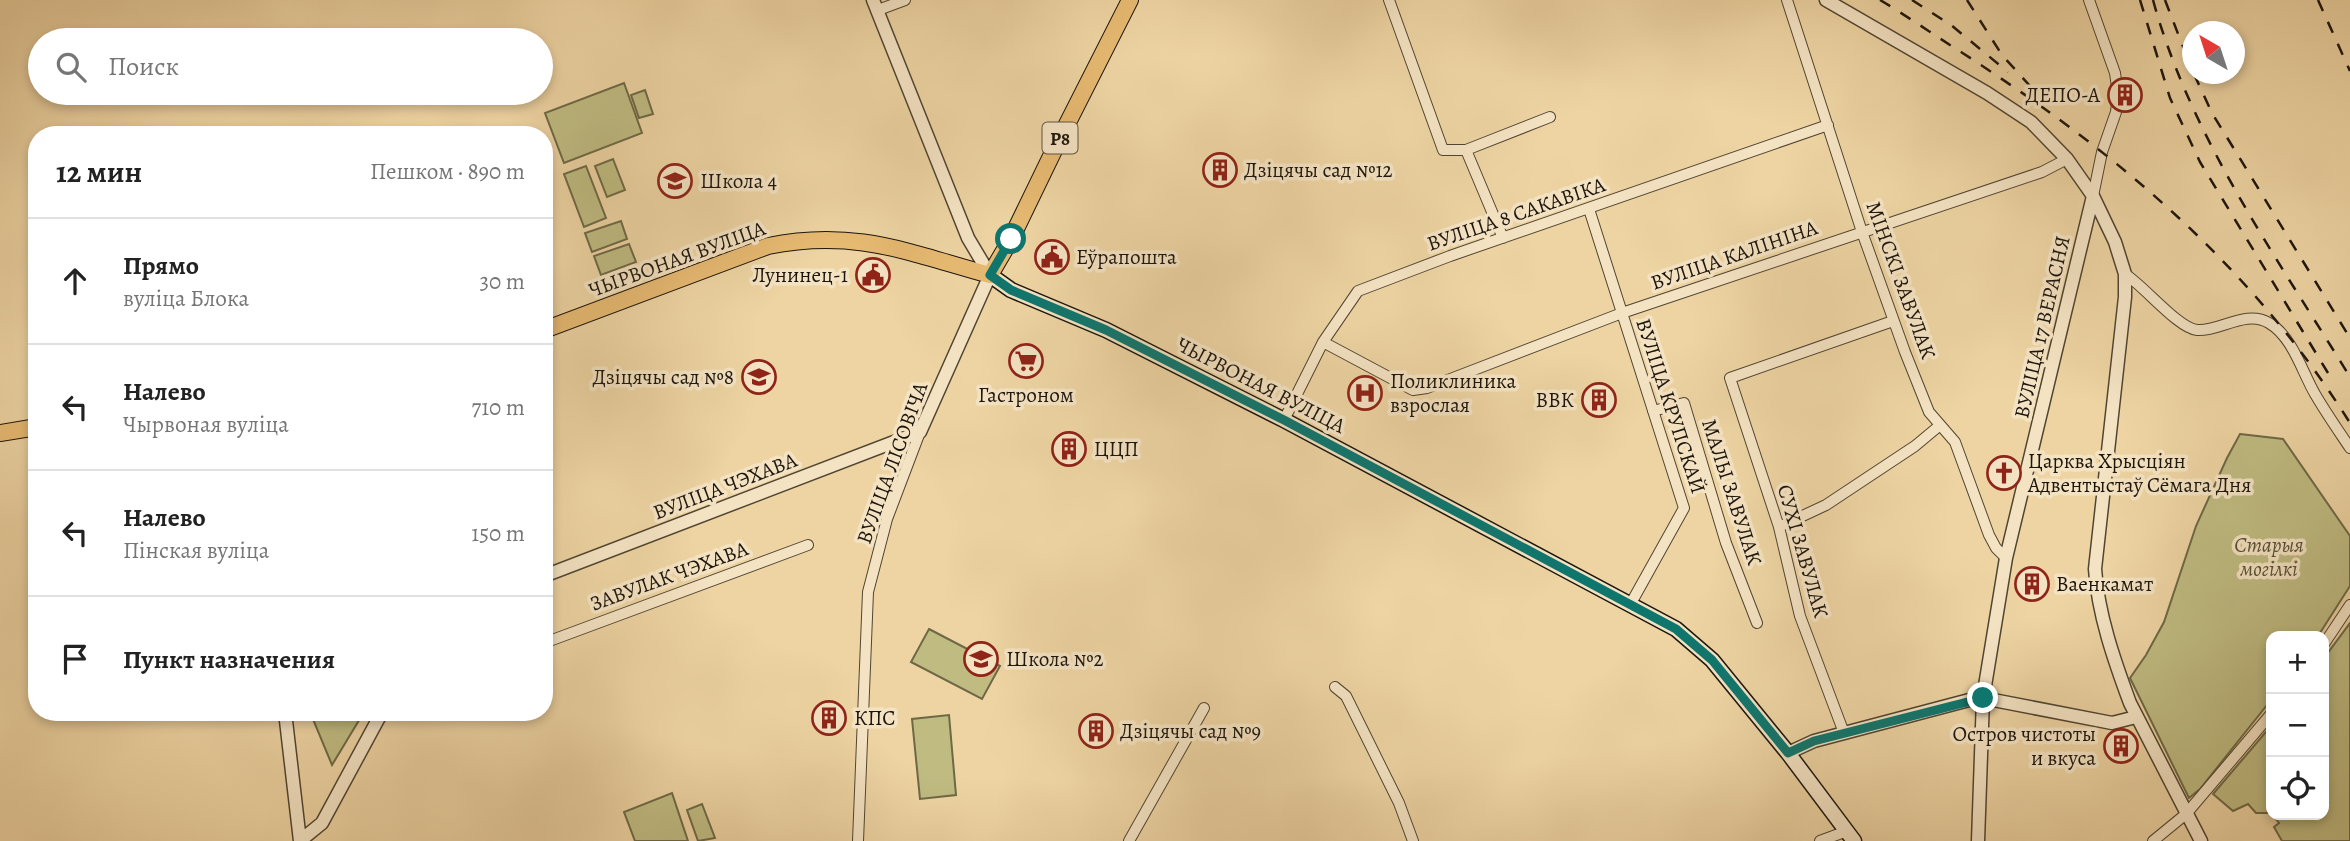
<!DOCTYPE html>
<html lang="ru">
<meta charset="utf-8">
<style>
body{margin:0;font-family:Alegreya,serif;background:#f6f6f6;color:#222}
.controls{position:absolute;right:21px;bottom:21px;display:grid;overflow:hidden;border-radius:14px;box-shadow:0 4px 10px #0003}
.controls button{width:63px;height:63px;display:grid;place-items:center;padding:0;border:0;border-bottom:2px solid #e0e0e0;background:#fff;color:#222;font:35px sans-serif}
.compass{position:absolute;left:2182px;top:21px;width:63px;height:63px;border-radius:50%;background:#fff;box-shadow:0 4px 10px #0003;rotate:321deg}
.stop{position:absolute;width:21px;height:21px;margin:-16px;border:5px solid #0f766e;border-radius:50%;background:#fff}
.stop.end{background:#0f766e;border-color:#fff;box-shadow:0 2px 7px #0008}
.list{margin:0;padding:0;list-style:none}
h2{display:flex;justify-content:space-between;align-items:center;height:91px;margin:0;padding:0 28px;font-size:30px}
h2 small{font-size:23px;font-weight:400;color:#767676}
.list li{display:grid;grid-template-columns:46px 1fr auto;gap:21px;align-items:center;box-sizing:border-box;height:126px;padding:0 28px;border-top:2px solid #e0e0e0}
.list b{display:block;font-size:26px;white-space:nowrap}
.list p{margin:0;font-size:23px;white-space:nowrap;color:#767676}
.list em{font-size:23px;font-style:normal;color:#767676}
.icon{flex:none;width:38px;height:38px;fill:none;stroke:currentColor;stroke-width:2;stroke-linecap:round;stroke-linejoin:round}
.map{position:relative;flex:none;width:2350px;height:841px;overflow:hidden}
.search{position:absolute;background:#fff;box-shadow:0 4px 10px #0003;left:28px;top:28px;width:525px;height:77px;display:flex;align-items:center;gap:18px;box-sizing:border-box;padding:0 24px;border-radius:38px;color:#767676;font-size:26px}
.panel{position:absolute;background:#fff;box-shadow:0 4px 10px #0003;left:28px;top:126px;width:525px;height:595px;border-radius:28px}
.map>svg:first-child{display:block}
</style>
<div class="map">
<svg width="2350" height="841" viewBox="0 0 2350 841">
<rect width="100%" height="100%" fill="#eed4a3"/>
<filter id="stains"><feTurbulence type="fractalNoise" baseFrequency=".00286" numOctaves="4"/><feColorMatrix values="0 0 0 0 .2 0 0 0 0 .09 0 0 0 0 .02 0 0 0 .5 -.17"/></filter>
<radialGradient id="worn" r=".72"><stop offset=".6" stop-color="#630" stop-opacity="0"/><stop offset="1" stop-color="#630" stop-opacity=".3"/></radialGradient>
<path fill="#bfbb81" stroke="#6e6846" stroke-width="2" d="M 624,83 L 642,133 L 564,163 L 545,113 Z
M 645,90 L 653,114 L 639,118 L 631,95 Z
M 613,159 L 625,190 L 607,197 L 595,166 Z
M 586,166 L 606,218 L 584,227 L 564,174 Z
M 621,221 L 627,239 L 592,252 L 585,233 Z
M 629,244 L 636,262 L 601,275 L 594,256 Z
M 2240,434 L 2283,439 L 2350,536 L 2350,586 L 2318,636 L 2271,636 L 2271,700 L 2200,789 L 2189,798 L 2130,678 L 2146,655 L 2164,622 L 2196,526 L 2227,458 Z
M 2350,623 L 2350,841 L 2282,841 L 2274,827 L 2279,823 L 2273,815 L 2324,815 L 2324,658 Z
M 929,629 L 1000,666 L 982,699 L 911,662 Z
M 310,712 L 364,712 L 332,765 Z
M 949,715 L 956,795 L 920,799 L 912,719 Z
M 2271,726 L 2271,813 L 2256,813 L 2248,804 L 2233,811 L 2213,794 Z
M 672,793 L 688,841 L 635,841 L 624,812 Z
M 702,804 L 715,838 L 698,841 L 687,810 Z"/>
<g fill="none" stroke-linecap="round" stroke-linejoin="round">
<g stroke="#504532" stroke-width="12">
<path id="minor" d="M 1389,0 L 1443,150 L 1466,150 L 1503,238
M 1787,0 L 1862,232 L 1905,352 L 1929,412 L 1955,442 L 1989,535 L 1996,548 L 2006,558
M 2089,0 L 2115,73 L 2118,94 L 2116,112 L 2102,152 L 2093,196
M 878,10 L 905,0
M 1466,150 L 1550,117
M 1589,209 L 1684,508 L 1630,605
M 2125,274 C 2144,286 2178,328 2197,330 C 2219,332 2246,309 2269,323 C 2293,337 2302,372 2315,394 C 2326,413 2338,430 2350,448
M 1323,342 L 1413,390 L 1427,388 L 1622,313 L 2042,172 L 2067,159
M 1653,411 L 1684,403 L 1726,543 L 1757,623
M 1284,420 L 1323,342 L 1358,291 L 1450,256 L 1828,125
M 1779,527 L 1826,505 L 1915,446 L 1939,426
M 544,643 L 808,545
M 2324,644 L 2350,605
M 1335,687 L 1346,696 L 1399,803 L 1413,841
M 1844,733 L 1800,616 L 1779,527 L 1730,378 L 1893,321
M 858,841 L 868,592 L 887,519 L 920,432
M 1129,841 L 1204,708
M 1820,841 L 1847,831
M 2153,841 L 2186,814 L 2271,714"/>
</g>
<g stroke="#504532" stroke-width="15">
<path id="tertiary" d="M 1826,0 L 1987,93 L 2031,122 L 2067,159 L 2093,196 L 2115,242 L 2125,274 L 2125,297 L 2095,569 C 2098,614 2114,660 2130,703 L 2201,841
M 544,576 L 920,432 L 990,275 L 968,238 L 873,0
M 285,712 L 300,841
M 1788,753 L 1814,741 L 1973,699 L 1983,698 L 2112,723 L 2136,717
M 300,841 L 322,823 L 382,712
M 1978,841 L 1983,698 L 2006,558 L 2093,196"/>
</g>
<g stroke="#1c150c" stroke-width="17">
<path id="secondary" d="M 990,275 L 1011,290 L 1106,330 L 1284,420 L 1676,629 L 1712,660 L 1788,753 L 1854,841"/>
</g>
<g stroke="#1c150c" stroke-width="18">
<path id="primary" d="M 544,330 L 768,246 C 855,228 909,253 990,275 L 1011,239 L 1056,146 L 1130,0
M 0,433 L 37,427"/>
</g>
<use href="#minor" stroke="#f4e3c3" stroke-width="10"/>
<use href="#tertiary" stroke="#f4e3c3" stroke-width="12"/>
<use href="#secondary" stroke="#f4e3c3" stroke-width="14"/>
<use href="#primary" stroke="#e7ba72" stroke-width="16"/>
<path stroke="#1c150c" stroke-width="2.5" stroke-dasharray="12 12" stroke-linecap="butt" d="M 1880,0 C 1907,16 1934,35 1961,52 C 2116,152 2251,265 2350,423
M 1912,0 L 1951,25 L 2008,72
M 1967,0 L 2002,55 L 2040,97
M 2140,0 L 2170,98 L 2200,162 L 2328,373
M 2153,0 C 2191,138 2276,256 2350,377
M 2165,0 L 2192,70
M 2318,0 L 2350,71
M 2194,74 L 2212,113 L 2350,338"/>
</g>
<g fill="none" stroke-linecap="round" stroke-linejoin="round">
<path stroke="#0f766e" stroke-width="9" d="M 1011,239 L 990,275 L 1011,290 L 1106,330 L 1284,420 L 1676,629 L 1712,660 L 1788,753 L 1814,741 L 1983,698"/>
</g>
<defs>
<g id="building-ring" transform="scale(1.75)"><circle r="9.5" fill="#f4e3c3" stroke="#8f2418" stroke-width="1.5"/><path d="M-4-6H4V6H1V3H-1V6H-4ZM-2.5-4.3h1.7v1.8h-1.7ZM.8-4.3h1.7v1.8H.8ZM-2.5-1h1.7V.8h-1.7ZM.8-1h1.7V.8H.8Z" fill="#8f2418"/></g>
<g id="school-ring" transform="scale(1.75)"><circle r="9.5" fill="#f4e3c3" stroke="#8f2418" stroke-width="1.5"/><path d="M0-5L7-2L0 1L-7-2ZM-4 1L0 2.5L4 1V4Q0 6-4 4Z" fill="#8f2418"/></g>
<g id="civic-ring" transform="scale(1.75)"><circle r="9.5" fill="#f4e3c3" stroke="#8f2418" stroke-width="1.5"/><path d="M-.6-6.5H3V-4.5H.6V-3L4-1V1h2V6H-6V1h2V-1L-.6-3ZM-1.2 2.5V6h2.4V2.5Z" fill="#8f2418"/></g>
<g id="supermarket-ring" transform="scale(1.75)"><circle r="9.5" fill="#f4e3c3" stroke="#8f2418" stroke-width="1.5"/><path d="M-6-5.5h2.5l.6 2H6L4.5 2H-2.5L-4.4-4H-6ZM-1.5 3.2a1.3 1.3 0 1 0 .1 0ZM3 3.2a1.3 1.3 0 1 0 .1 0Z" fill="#8f2418"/></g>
<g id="hospital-ring" transform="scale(1.75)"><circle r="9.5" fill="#f4e3c3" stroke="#8f2418" stroke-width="1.5"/><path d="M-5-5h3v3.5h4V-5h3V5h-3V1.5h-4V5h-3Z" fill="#8f2418"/></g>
<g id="church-ring" transform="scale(1.75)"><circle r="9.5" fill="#f4e3c3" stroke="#8f2418" stroke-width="1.5"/><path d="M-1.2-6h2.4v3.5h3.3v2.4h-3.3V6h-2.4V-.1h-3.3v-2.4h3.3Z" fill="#8f2418"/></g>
</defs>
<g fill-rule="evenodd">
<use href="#building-ring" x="2125" y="95"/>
<use href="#building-ring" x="1220" y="170"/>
<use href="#school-ring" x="675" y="181"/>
<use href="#civic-ring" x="1052" y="257"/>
<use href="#civic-ring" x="873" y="275"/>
<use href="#supermarket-ring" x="1026" y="361"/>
<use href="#school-ring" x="759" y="377"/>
<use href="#hospital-ring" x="1365" y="393"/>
<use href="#building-ring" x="1599" y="400"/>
<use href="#building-ring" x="1069" y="449"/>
<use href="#church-ring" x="2004" y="473"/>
<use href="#building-ring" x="2032" y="584"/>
<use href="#school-ring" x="981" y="659"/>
<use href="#building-ring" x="829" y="718"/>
<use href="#building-ring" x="1096" y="731"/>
<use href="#building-ring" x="2121" y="746"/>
</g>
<g text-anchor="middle" stroke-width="7" stroke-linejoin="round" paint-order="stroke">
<rect fill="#f4e3c3" stroke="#5d5343" stroke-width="2" x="1042.5" y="122.5" width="35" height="31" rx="5"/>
<g font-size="19" font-weight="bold" fill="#1c150c">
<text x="1060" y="145">Р8</text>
</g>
<g font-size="21" fill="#1c150c" stroke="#f4e3c3" text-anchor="start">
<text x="2100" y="102" text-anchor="end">ДЕПО-А</text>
<text x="1244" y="177">Дзіцячы сад №12</text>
<text x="700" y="188">Школа 4</text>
<text x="1076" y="264">Еўрапошта</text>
<text x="848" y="282" text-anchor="end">Лунинец-1</text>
<text x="734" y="384" text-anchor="end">Дзіцячы сад №8</text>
<text x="1390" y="388">Поликлиника<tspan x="1390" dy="24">взрослая</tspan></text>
<text x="1026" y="402" text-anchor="middle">Гастроном</text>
<text x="1574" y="407" text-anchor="end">ВВК</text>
<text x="1094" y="456">ЦЦП</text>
<text x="2028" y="468">Царква Хрысціян<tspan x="2028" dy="24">Адвентыстаў Сёмага Дня</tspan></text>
<text x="2056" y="591">Ваенкамат</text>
<text x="1006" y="666">Школа №2</text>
<text x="854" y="725">КПС</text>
<text x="1120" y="738">Дзіцячы сад №9</text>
<text x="2096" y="741" text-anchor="end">Остров чистоты<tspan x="2096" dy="24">и вкуса</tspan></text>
</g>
<g font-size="21" fill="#1c150c" stroke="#f4e3c3">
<text transform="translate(1516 214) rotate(-19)" y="7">ВУЛІЦА 8 САКАВІКА</text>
<text transform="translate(1734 255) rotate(-19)" y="7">ВУЛІЦА КАЛІНІНА</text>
<text transform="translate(677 259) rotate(-20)" y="7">ЧЫРВОНАЯ ВУЛІЦА</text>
<text transform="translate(1901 280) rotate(70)" y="7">МІНСКІ ЗАВУЛАК</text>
<text transform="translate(2042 327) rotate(-77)" y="7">ВУЛІЦА 17 ВЕРАСНЯ</text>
<text transform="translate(1261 385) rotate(27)" y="7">ЧЫРВОНАЯ ВУЛІЦА</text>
<text transform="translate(1671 406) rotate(72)" y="7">ВУЛІЦА КРУПСКАЙ</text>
<text transform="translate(892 463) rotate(-70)" y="7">ВУЛІЦА ЛІСОВІЧА</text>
<text transform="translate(725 486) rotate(-21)" y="7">ВУЛІЦА ЧЭХАВА</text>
<text transform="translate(1732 492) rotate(72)" y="7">МАЛЫ ЗАВУЛАК</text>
<text transform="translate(1803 551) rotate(74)" y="7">СУХІ ЗАВУЛАК</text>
<text transform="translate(669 576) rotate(-20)" y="7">ЗАВУЛАК ЧЭХАВА</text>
</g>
<g font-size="21" font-style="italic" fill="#554f35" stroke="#f4e3c3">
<text x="2269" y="552">Старыя<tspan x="2269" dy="24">могілкі</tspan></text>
</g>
</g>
<rect width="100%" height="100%" filter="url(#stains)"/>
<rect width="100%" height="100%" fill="url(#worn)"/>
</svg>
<div class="controls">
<button>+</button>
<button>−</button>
<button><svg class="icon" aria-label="locate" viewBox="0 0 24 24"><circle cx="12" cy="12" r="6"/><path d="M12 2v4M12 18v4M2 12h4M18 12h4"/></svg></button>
</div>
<svg class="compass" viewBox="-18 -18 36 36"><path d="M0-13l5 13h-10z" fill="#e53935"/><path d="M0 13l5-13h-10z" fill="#767676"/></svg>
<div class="stop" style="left:1011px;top:239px"></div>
<div class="stop end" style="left:1983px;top:698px"></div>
<div class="search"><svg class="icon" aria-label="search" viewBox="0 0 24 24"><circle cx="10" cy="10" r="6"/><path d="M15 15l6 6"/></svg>Поиск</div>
<section class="panel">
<h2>12 мин<small>Пешком · 890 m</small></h2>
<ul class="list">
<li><svg class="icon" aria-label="ahead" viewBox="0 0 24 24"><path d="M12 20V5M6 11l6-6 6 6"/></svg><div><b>Прямо</b><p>вуліца Блока</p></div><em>30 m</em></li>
<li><svg class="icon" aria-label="left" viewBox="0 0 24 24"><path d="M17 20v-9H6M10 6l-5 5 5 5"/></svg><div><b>Налево</b><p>Чырвоная вуліца</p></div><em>710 m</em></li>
<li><svg class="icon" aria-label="left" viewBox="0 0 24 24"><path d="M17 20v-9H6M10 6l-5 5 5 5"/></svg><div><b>Налево</b><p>Пінская вуліца</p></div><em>150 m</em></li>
<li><svg class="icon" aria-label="arrive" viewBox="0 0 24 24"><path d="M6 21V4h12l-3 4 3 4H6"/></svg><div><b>Пункт назначения</b></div></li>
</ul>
</section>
</div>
